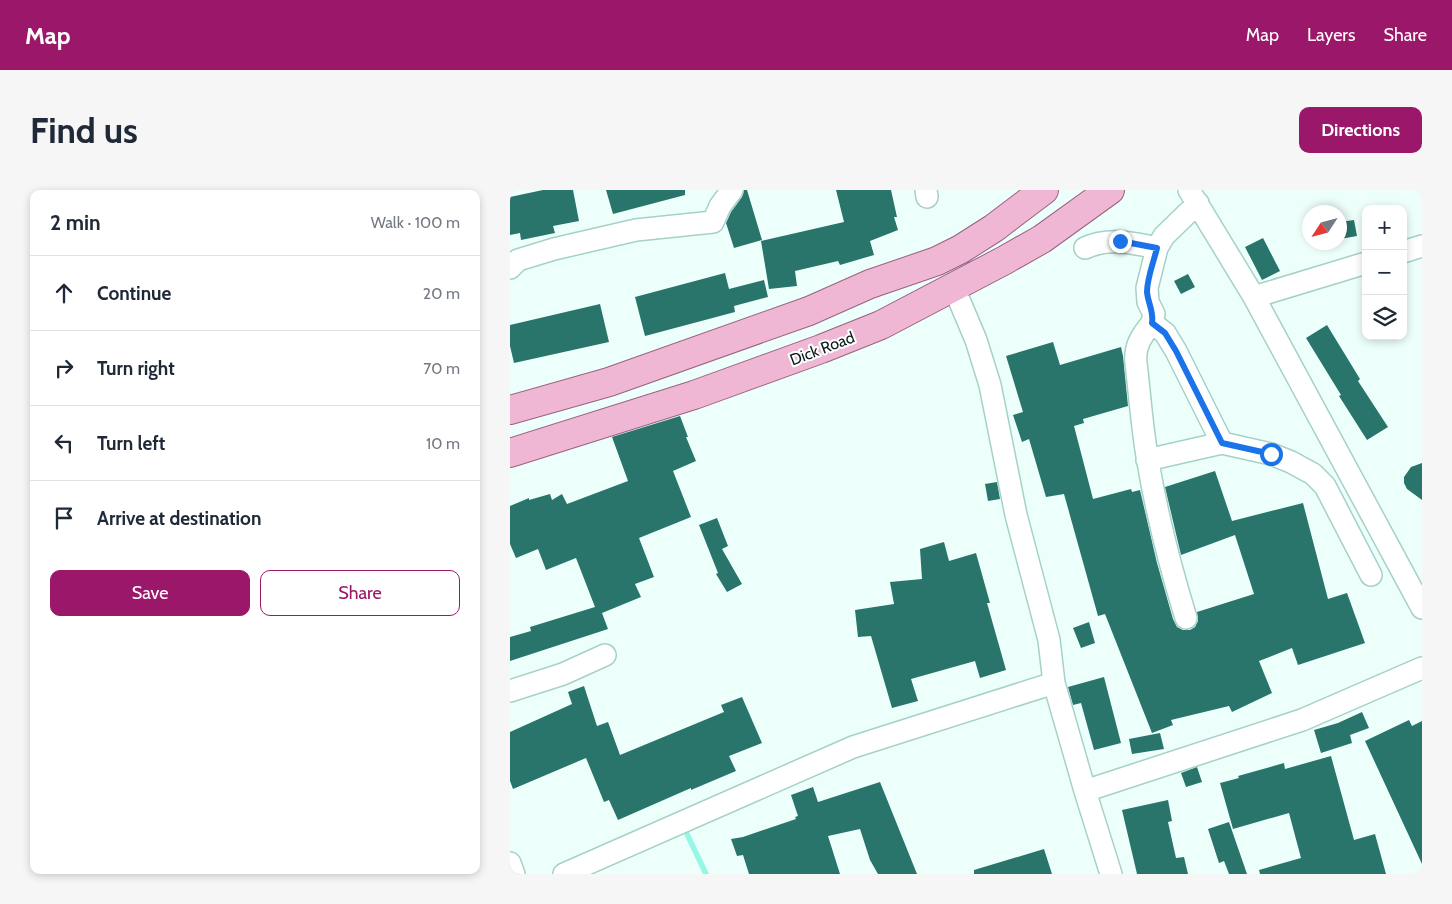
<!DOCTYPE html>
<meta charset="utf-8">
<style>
body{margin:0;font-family:Cabin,sans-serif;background:#f6f6f7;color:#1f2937}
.controls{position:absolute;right:15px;top:15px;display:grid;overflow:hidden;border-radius:10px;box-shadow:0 2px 8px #0003}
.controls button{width:45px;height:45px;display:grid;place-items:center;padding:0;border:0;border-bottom:1px solid #e0e1e3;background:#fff;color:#1f2937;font:25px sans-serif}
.compass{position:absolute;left:792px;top:15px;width:45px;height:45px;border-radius:50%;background:#fff;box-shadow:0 2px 8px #0003;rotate:234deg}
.stop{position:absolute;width:15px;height:15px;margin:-11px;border:4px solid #1a73e8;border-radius:50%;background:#fff}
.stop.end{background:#1a73e8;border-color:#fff;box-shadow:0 1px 5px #0008}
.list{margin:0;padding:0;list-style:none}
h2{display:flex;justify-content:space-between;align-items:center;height:65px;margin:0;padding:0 20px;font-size:21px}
h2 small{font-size:16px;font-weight:400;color:#747a83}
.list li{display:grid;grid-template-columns:32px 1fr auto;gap:15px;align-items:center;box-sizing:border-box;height:75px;padding:0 20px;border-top:1px solid #e0e1e3}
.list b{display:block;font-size:19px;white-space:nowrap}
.list em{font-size:16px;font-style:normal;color:#747a83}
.actions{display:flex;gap:10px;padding:15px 20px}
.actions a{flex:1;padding:11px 0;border:1px solid #9b176a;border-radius:10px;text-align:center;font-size:18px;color:#9b176a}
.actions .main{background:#9b176a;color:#fff}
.icon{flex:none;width:28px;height:28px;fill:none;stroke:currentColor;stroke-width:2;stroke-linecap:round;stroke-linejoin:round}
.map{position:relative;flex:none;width:912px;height:684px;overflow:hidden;border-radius:10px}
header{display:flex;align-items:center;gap:30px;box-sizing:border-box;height:70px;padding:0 25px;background:#9b176a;color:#fff}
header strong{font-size:24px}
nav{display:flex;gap:28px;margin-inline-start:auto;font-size:18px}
.intro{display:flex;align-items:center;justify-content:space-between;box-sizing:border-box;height:120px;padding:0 30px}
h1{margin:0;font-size:35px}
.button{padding:12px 22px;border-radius:10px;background:#9b176a;color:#fff;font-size:18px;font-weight:700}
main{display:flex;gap:30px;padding:0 30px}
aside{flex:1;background:#fff;border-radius:10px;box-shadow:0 2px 8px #0003}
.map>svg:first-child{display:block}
</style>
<header>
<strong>Map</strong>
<nav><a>Map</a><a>Layers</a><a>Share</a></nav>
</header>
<div class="intro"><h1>Find us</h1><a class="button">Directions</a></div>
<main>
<aside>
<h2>2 min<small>Walk · 100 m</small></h2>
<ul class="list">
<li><svg class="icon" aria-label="ahead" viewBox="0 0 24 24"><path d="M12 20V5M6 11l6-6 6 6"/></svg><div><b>Continue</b></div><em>20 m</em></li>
<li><svg class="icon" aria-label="right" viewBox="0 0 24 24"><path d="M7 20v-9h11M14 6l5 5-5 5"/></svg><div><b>Turn right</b></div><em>70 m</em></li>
<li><svg class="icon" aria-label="left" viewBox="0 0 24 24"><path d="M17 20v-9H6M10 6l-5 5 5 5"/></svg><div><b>Turn left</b></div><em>10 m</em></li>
<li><svg class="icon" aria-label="arrive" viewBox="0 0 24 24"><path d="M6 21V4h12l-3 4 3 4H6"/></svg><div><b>Arrive at destination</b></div></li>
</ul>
<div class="actions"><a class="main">Save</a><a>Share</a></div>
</aside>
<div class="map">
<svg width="912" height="684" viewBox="0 0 912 684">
<rect width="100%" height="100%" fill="#edfffb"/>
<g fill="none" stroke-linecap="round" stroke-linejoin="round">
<path stroke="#97f7e7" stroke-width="5.5" d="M 177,644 L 196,684"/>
</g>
<path fill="#29756b" d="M 33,0 L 63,0 L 69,31 L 43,36 L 45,43 L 11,50 L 10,43 L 0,45 L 0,7 Z
M 96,0 L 175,0 L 175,5 L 103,24 Z
M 234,0 L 237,0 L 252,50 L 224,58 L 216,33 L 221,22 L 232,7 Z
M 326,0 L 381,0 L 387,27 L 384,27 L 388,40 L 360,51 L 364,65 L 330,75 L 328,71 L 285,81 L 287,96 L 259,99 L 251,51 L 334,32 Z
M 844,30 L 847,46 L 830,49 L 830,32 Z
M 753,48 L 770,81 L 752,90 L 735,57 Z
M 215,83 L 219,99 L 254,90 L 258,107 L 224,116 L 225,122 L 135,146 L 125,107 Z
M 678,84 L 685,97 L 671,104 L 664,91 Z
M 90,114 L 99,152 L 4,173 L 0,156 L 0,135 Z
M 817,135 L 850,189 L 848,191 L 878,237 L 857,250 L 829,206 L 831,205 L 796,148 Z
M 543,152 L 550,175 L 611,157 L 613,166 L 618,216 L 573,229 L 574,233 L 564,236 L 583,309 L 621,299 L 622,302 L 630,300 L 647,373 L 663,429 L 667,437 L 673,440 L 680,440 L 685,437 L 688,431 L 687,422 L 744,404 L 725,345 L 671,365 L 655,297 L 705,281 L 722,331 L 793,313 L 818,409 L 837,403 L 855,453 L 788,475 L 782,458 L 749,471 L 762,503 L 722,522 L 719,516 L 661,530 L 663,535 L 642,543 L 595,424 L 588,426 L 554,304 L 536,307 L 519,249 L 512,252 L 503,225 L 513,222 L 496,166 Z
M 170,226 L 178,247 L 176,247 L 186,271 L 163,281 L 181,327 L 129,348 L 144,387 L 125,394 L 131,407 L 92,423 L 98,439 L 0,471 L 0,447 L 21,441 L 20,437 L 85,417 L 66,368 L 36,380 L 28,359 L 6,368 L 0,354 L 0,316 L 19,308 L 19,310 L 40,304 L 42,310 L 52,304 L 57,314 L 118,291 L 102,247 Z
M 912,273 L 912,310 L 897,299 L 894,293 L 894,287 L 901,277 Z
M 487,292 L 490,309 L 478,311 L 475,294 Z
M 207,328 L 218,356 L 212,359 L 232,394 L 217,402 L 206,384 L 208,383 L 189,335 Z
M 434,352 L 439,371 L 466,363 L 480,413 L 477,413 L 496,480 L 470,488 L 465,471 L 401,489 L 408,511 L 382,518 L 361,446 L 348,447 L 345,420 L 384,414 L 380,392 L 412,389 L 410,359 Z
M 579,432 L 585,453 L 571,458 L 563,438 Z
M 594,487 L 611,553 L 584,560 L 571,513 L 563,515 L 558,497 Z
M 74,496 L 87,536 L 98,532 L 110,565 L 214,522 L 211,515 L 232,507 L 252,553 L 219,566 L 226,581 L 181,600 L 181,598 L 108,630 L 99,610 L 94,612 L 76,568 L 3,599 L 0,591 L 0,542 L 62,514 L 58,502 Z
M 852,522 L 859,538 L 840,545 L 842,553 L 811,563 L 804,540 L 828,533 Z
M 899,530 L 902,536 L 912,531 L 912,674 L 855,551 Z
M 650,543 L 654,559 L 622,564 L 619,549 Z
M 821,566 L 844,650 L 865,644 L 876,684 L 750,684 L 749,680 L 791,668 L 779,623 L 723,639 L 710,593 L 729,588 L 728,586 L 774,573 L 775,579 Z
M 687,577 L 692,592 L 676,597 L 671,583 Z
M 370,592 L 407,684 L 368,684 L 360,670 L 350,639 L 318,646 L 330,684 L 239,684 L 233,665 L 227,666 L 221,649 L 233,647 L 286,629 L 285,627 L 288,626 L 281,605 L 303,597 L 308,612 Z
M 658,610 L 662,631 L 658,632 L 666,668 L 674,667 L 678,684 L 627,684 L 612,620 Z
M 719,632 L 737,684 L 719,684 L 714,671 L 709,673 L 698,639 Z
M 534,659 L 542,684 L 464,684 L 464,680 Z"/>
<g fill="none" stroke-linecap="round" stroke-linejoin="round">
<g stroke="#a5d1c9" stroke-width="24">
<path id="minor" d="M 416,0 L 417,7
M 679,0 L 744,107 L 912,418
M 688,13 L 654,46 L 647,58 L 637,98 L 638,112 L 644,124 L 642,133 L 655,143 L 666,161 L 712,253
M 575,58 C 599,47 622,53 647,58
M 893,62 L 912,56
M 0,78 L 8,70 L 44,59 L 126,40 L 203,32 L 210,16 L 222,0
M 444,98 L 466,150 L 480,195 L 506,325 L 539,450 L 544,493 L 575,601 L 601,684
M 744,107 L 856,73
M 642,133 C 632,145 624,156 626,173 C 630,206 632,239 638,272 C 647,325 660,376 676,428
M 637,270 L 712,253 L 761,264 L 781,272 L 803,284 L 815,296 L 861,385
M 0,501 L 53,484 L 95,465
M 575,601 L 792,530 L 912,478
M 0,673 L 4,684
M 54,684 L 343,557 L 544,493"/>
</g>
<g stroke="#986280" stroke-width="30">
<path id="major" d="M 0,220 L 99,192 L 299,121 L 360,94 L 427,71 L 451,59 L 484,38 L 534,0
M 0,263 L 184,205 L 311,159 L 371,135 L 495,70 L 532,49 L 600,0"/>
</g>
<use href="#minor" stroke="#fff" stroke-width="21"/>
<use href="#major" stroke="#efb7d4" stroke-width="28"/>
</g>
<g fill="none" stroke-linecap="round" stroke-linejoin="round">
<path stroke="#1a73e8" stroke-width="6" d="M 610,51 L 647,58 C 644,71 637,88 637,102 C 638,113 644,122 642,133 L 655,143 L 666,161 L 712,253 L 761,264"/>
</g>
<g text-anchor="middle" stroke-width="4" stroke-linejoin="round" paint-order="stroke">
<g font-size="16" fill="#0a1c19" stroke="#fff">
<text transform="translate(312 158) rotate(-21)" y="6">Dick Road</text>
</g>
</g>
</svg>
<div class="controls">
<button>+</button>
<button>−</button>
<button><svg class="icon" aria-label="layers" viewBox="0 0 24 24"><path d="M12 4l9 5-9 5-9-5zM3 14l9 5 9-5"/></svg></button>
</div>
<svg class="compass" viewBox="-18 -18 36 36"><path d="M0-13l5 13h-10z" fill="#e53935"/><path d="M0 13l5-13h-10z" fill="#747a83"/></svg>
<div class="stop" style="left:761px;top:264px"></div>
<div class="stop end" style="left:610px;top:51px"></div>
</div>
</main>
